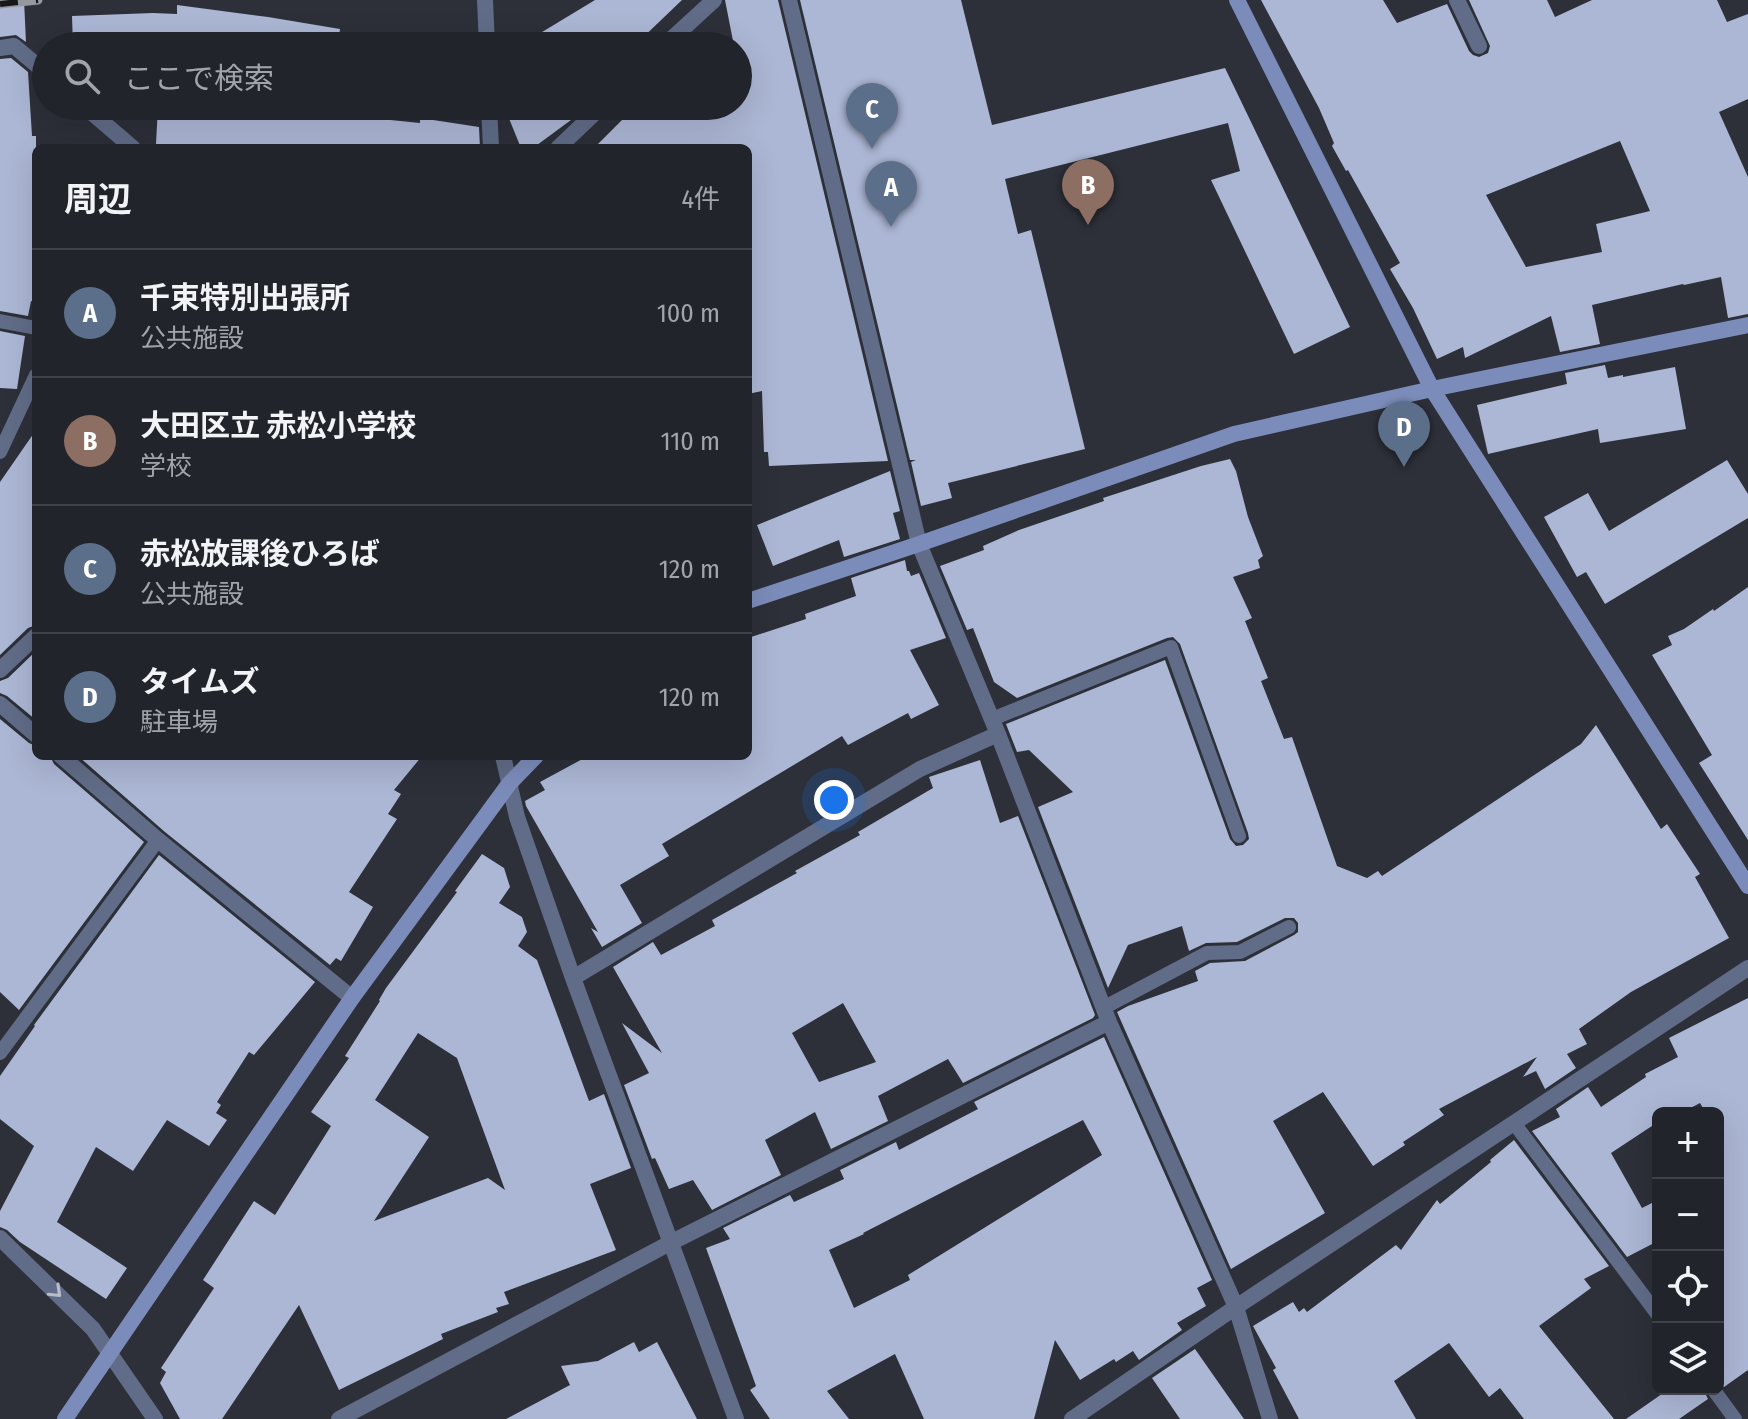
<!DOCTYPE html>
<html lang="ja">
<meta charset="utf-8">
<style>
body{margin:0;font-family:"Fira Sans Condensed","Noto Sans JP",sans-serif;background:#2e3037;color:#f1f3f6}
.controls{position:absolute;right:24px;bottom:24px;display:grid;overflow:hidden;border-radius:12px;box-shadow:0 8px 32px #0002}
.controls button{width:72px;height:72px;display:grid;place-items:center;padding:0;border:0;border-bottom:2px solid #3f4147;background:#22242b;color:#f1f3f6;font:40px sans-serif}
.you{position:absolute;left:834px;top:800px;width:28px;height:28px;margin:-20px;border:6px solid #fff;border-radius:50%;background:#1a73e8;box-shadow:0 0 0 12px #1a73e833}
.badge{display:grid;place-items:center;width:52px;height:52px;border-radius:50%;background:#cdb938;color:#fff;font-size:26px;font-weight:700}
.pin{position:absolute;translate:-50% -66px;filter:drop-shadow(0 2px 4px #0008)}
.pin::after{content:'';position:absolute;top:42px;width:28px;height:24px;background:inherit;clip-path:polygon(0 0,100% 0,50% 100%)}
.list{margin:0;padding:0;list-style:none}
h2{display:flex;justify-content:space-between;align-items:center;height:104px;margin:0;padding:0 32px;font-size:34px}
h2 small{font-size:26px;font-weight:400;color:#a2a4a9}
.list li{display:grid;grid-template-columns:52px 1fr auto;gap:24px;align-items:center;box-sizing:border-box;height:128px;padding:0 32px;border-top:2px solid #3f4147}
.list b{display:block;font-size:30px;white-space:nowrap}
.list p{margin:0;font-size:26px;white-space:nowrap;color:#a2a4a9}
.list em{font-size:26px;font-style:normal;color:#a2a4a9}
.icon{flex:none;width:44px;height:44px;fill:none;stroke:currentColor;stroke-width:2;stroke-linecap:round;stroke-linejoin:round}
.map{position:relative;flex:none;width:1748px;height:1419px;overflow:hidden}
.search{position:absolute;background:#22242b;box-shadow:0 8px 32px #0002;left:32px;top:32px;width:720px;height:88px;display:flex;align-items:center;gap:20px;box-sizing:border-box;padding:0 28px;border-radius:44px;color:#a2a4a9;font-size:30px}
.panel{position:absolute;background:#22242b;box-shadow:0 8px 32px #0002;left:32px;top:144px;width:720px;height:616px;border-radius:12px}
.map>svg:first-child{display:block}
</style>
<div class="map">
<svg width="1748" height="1419" viewBox="0 0 1748 1419">
<rect width="100%" height="100%" fill="#2d3039"/>
<path fill="#acb7d5" fill-rule="evenodd" d="M 0,0 L 24,0 L 26,42 L 16,35 L 0,37 Z
M 595,0 L 682,0 L 634,46 L 519,46 Z
M 725,0 L 778,0 L 888,461 L 769,466 L 768,452 L 764,452 L 762,391 L 748,394 L 748,148 L 594,148 L 636,106 L 738,106 L 738,46 L 734,46 Z
M 800,0 L 961,0 L 992,125 L 1225,68 L 1350,327 L 1294,354 L 1211,180 L 1240,171 L 1228,123 L 1005,179 L 1018,234 L 1031,230 L 1085,449 L 948,483 L 952,498 L 921,506 L 911,462 L 916,460 L 910,460 Z
M 1261,0 L 1383,0 L 1397,23 L 1447,4 L 1469,51 L 1473,55 L 1479,57 L 1488,53 L 1490,46 L 1469,0 L 1547,0 L 1555,17 L 1592,0 L 1717,0 L 1727,22 L 1748,14 L 1748,99 L 1719,112 L 1748,177 L 1748,314 L 1728,318 L 1721,277 L 1684,285 L 1683,284 L 1592,305 L 1600,344 L 1560,352 L 1551,316 L 1465,358 L 1463,347 L 1437,359 L 1413,308 L 1390,269 L 1400,263 L 1348,170 L 1346,171 L 1332,146 L 1334,143 L 1319,108 ZM 1620,141 L 1650,211 L 1596,224 L 1602,252 L 1526,267 L 1486,195 Z
M 177,5 L 268,17 L 340,29 L 338,46 L 73,46 L 72,16 L 153,13 L 177,14 Z
M 11,58 L 28,72 L 32,136 L 36,136 L 36,302 L 31,301 L 28,316 L 0,311 L 0,59 Z
M 158,106 L 317,106 L 351,113 L 351,116 L 420,123 L 420,118 L 479,127 L 480,148 L 241,148 L 156,144 Z
M 504,106 L 586,106 L 571,120 L 533,148 L 521,148 Z
M 0,331 L 25,336 L 17,389 L 0,388 Z
M 1605,365 L 1608,378 L 1623,375 L 1623,377 L 1675,367 L 1686,429 L 1600,443 L 1598,429 L 1488,454 L 1477,405 L 1567,384 L 1565,373 Z
M 36,430 L 36,625 L 28,628 L 0,655 L 0,482 Z
M 1230,459 L 1236,471 L 1248,517 L 1263,556 L 1258,560 L 1260,568 L 1233,577 L 1252,618 L 1245,621 L 1268,678 L 1261,681 L 1284,739 L 1292,737 L 1337,866 L 1367,878 L 1378,871 L 1382,876 L 1581,744 L 1596,725 L 1661,829 L 1667,824 L 1700,874 L 1695,877 L 1729,938 L 1631,992 L 1579,1029 L 1587,1044 L 1567,1054 L 1576,1068 L 1545,1089 L 1536,1071 L 1523,1077 L 1537,1057 L 1439,1109 L 1444,1115 L 1403,1142 L 1405,1145 L 1373,1166 L 1323,1092 L 1273,1121 L 1325,1213 L 1231,1269 L 1117,1012 L 1128,1006 L 1198,981 L 1195,971 L 1210,963 L 1245,961 L 1294,935 L 1298,932 L 1298,923 L 1294,918 L 1285,918 L 1237,942 L 1206,943 L 1189,951 L 1182,926 L 1128,945 L 1108,988 L 1038,807 L 1073,792 L 1029,750 L 1017,752 L 1006,724 L 1165,660 L 1230,839 L 1236,846 L 1243,845 L 1249,839 L 1248,833 L 1180,644 L 1173,637 L 1167,638 L 1017,698 L 994,682 L 973,628 L 967,630 L 940,566 L 984,550 L 983,546 L 1019,530 L 1104,501 L 1103,498 L 1201,466 Z
M 1727,460 L 1748,494 L 1748,518 L 1605,604 L 1586,572 L 1577,577 L 1544,517 L 1588,493 L 1609,531 Z
M 890,471 L 900,511 L 893,513 L 900,539 L 844,557 L 839,540 L 773,566 L 757,525 Z
M 905,560 L 907,571 L 909,571 L 911,576 L 919,573 L 946,638 L 910,650 L 939,705 L 911,719 L 908,713 L 848,745 L 842,736 L 662,844 L 669,856 L 620,885 L 642,923 L 602,947 L 591,928 L 598,932 L 526,806 L 525,801 L 545,790 L 540,782 L 588,756 L 748,756 L 748,638 L 806,619 L 805,614 L 856,596 L 851,578 Z
M 1748,587 L 1748,840 L 1699,763 L 1712,755 L 1652,655 L 1672,645 L 1668,636 L 1684,629 L 1713,609 L 1714,611 Z
M 36,651 L 36,720 L 7,696 L 0,693 L 0,681 L 8,678 Z
M 0,719 L 29,743 L 36,746 L 36,756 L 50,756 L 54,764 L 144,842 L 19,1010 L 0,992 Z
M 78,756 L 422,756 L 394,790 L 401,794 L 388,814 L 397,819 L 349,892 L 373,907 L 341,961 L 336,958 L 330,965 L 165,832 Z
M 980,760 L 1000,823 L 1018,816 L 1095,1015 L 1093,1018 L 963,1083 L 948,1059 L 878,1096 L 888,1121 L 831,1149 L 815,1112 L 765,1140 L 781,1175 L 712,1210 L 693,1180 L 669,1189 L 655,1158 L 652,1159 L 624,1085 L 649,1073 L 622,1023 L 662,1053 L 613,967 L 653,942 L 661,955 L 715,926 L 712,920 L 797,873 L 795,871 L 860,835 L 858,832 L 933,788 L 929,777 ZM 843,1003 L 876,1062 L 819,1082 L 792,1033 Z
M 482,854 L 504,868 L 510,887 L 499,903 L 522,917 L 527,932 L 518,946 L 537,960 L 589,1101 L 604,1094 L 631,1168 L 590,1184 L 616,1250 L 504,1292 L 509,1304 L 496,1308 L 498,1312 L 441,1334 L 443,1339 L 339,1390 L 299,1305 L 222,1419 L 180,1419 L 160,1383 L 166,1372 L 161,1368 L 214,1288 L 203,1280 L 254,1201 L 275,1215 L 331,1126 L 311,1112 L 349,1058 L 345,1056 L 380,1001 L 379,1000 L 386,988 L 457,892 L 455,891 ZM 418,1033 L 457,1058 L 505,1190 L 488,1178 L 374,1221 L 429,1137 L 375,1100 Z
M 159,855 L 315,982 L 254,1055 L 249,1052 L 217,1102 L 221,1105 L 216,1113 L 227,1120 L 209,1146 L 167,1120 L 133,1171 L 96,1147 L 57,1222 L 127,1268 L 106,1299 L 20,1242 L 7,1230 L 0,1227 L 0,1211 L 34,1146 L 0,1119 L 0,1076 L 35,1026 L 34,1025 Z
M 1748,998 L 1748,1370 L 1724,1387 L 1718,1380 L 1718,1113 L 1706,1113 L 1700,1103 L 1681,1113 L 1658,1113 L 1658,1122 L 1611,1153 L 1642,1208 L 1658,1200 L 1658,1241 L 1627,1257 L 1532,1131 L 1560,1117 L 1556,1109 L 1588,1087 L 1601,1107 L 1646,1077 L 1645,1074 L 1678,1057 L 1669,1038 Z
M 1104,1037 L 1212,1280 L 1197,1288 L 1206,1306 L 1177,1323 L 1182,1330 L 1139,1360 L 1133,1351 L 1116,1362 L 1114,1359 L 1080,1380 L 1055,1340 L 1034,1419 L 924,1419 L 895,1354 L 827,1391 L 849,1419 L 770,1419 L 750,1390 L 756,1386 L 706,1248 L 730,1239 L 723,1228 L 790,1195 L 794,1202 L 844,1179 L 840,1170 L 896,1142 L 899,1150 L 978,1109 L 974,1102 ZM 1083,1120 L 1102,1155 L 908,1275 L 910,1280 L 854,1308 L 829,1250 L 864,1234 L 863,1233 Z
M 1514,1140 L 1609,1266 L 1584,1279 L 1591,1288 L 1539,1326 L 1614,1419 L 1524,1419 L 1500,1388 L 1489,1397 L 1449,1343 L 1394,1381 L 1416,1419 L 1299,1419 L 1273,1370 L 1276,1368 L 1253,1326 L 1293,1302 L 1299,1312 L 1304,1308 L 1307,1312 L 1396,1245 L 1401,1250 L 1437,1200 L 1440,1204 L 1491,1162 L 1490,1160 Z
M 634,1342 L 639,1352 L 657,1342 L 697,1419 L 506,1419 L 570,1385 L 561,1366 L 598,1361 Z
M 1195,1349 L 1244,1419 L 1180,1419 L 1152,1378 Z
M 1669,1389 L 1703,1389 L 1708,1399 L 1679,1419 L 1626,1419 Z"/>
<g fill="none" stroke-linecap="round" stroke-linejoin="round">
<path stroke="#616c88" stroke-width="14" d="M 0,321 L 36,328
M 0,452 L 36,375
M 992,719 L 1171,647 L 1239,836
M 1103,1008 L 1207,953 L 1240,952 L 1289,927
M 0,1053 L 158,840
M 1514,1123 L 1658,1315
M 1713,1389 L 1735,1419"/>
<path stroke="#616c88" stroke-width="16" d="M 485,0 L 487,46
M 789,0 L 919,544 L 998,734 L 1109,1022 L 1236,1307 L 1270,1419
M 1457,0 L 1479,46
M 664,46 L 714,0
M 0,48 L 14,46 L 46,73
M 84,106 L 133,148
M 489,106 L 491,148
M 558,148 L 602,106
M 0,670 L 36,636
M 0,704 L 36,735
M 61,756 L 158,840 L 352,998
M 503,756 L 517,817 L 573,978 L 736,1419
M 573,978 L 920,769 L 998,734
M 0,1238 L 93,1329 L 155,1419
M 339,1419 L 670,1243 L 1109,1022
M 1072,1419 L 1236,1307 L 1748,968"/>
<path stroke="#7c8cba" stroke-width="16" d="M 1237,0 L 1432,389 L 1748,886
M 748,601 L 919,544 L 1234,434 L 1432,389 L 1748,325
M 65,1419 L 352,998 L 509,784 L 536,756"/>
<g stroke="#96989f" stroke-width="9">
<path id="rail" d="M 0,4 L 38,0"/>
</g>
<use href="#rail" stroke="#17181c" stroke-width="6" stroke-dasharray="18" stroke-linecap="butt"/>
</g>
<defs><path id="oneway-chevron" d="M-2-3.5L2.5 0L-2 3.5" fill="none" stroke-width="1.6" stroke-linecap="round" stroke-linejoin="round" transform="scale(2)"/></defs>
<use stroke="#b7bcc8" href="#oneway-chevron" transform="translate(56 1292) rotate(44)"/>
</svg>
<div class="controls">
<button>+</button>
<button>−</button>
<button><svg class="icon" aria-label="locate" viewBox="0 0 24 24"><circle cx="12" cy="12" r="6"/><path d="M12 2v4M12 18v4M2 12h4M18 12h4"/></svg></button>
<button><svg class="icon" aria-label="layers" viewBox="0 0 24 24"><path d="M12 4l9 5-9 5-9-5zM3 14l9 5 9-5"/></svg></button>
</div>
<div class="you"></div>
<div class="pin badge" style="left:891px;top:227px;background:#5c6f8a">A</div>
<div class="pin badge" style="left:1088px;top:225px;background:#8d6e63">B</div>
<div class="pin badge" style="left:872px;top:149px;background:#5c6f8a">C</div>
<div class="pin badge" style="left:1404px;top:467px;background:#5c6f8a">D</div>
<div class="search"><svg class="icon" aria-label="search" viewBox="0 0 24 24"><circle cx="10" cy="10" r="6"/><path d="M15 15l6 6"/></svg>ここで検索</div>
<section class="panel">
<h2>周辺<small>4件</small></h2>
<ul class="list">
<li><span class="badge" style="background:#5c6f8a">A</span><div><b>千束特別出張所</b><p>公共施設</p></div><em>100 m</em></li>
<li><span class="badge" style="background:#8d6e63">B</span><div><b>大田区立 赤松小学校</b><p>学校</p></div><em>110 m</em></li>
<li><span class="badge" style="background:#5c6f8a">C</span><div><b>赤松放課後ひろば</b><p>公共施設</p></div><em>120 m</em></li>
<li><span class="badge" style="background:#5c6f8a">D</span><div><b>タイムズ</b><p>駐車場</p></div><em>120 m</em></li>
</ul>
</section>
</div>
